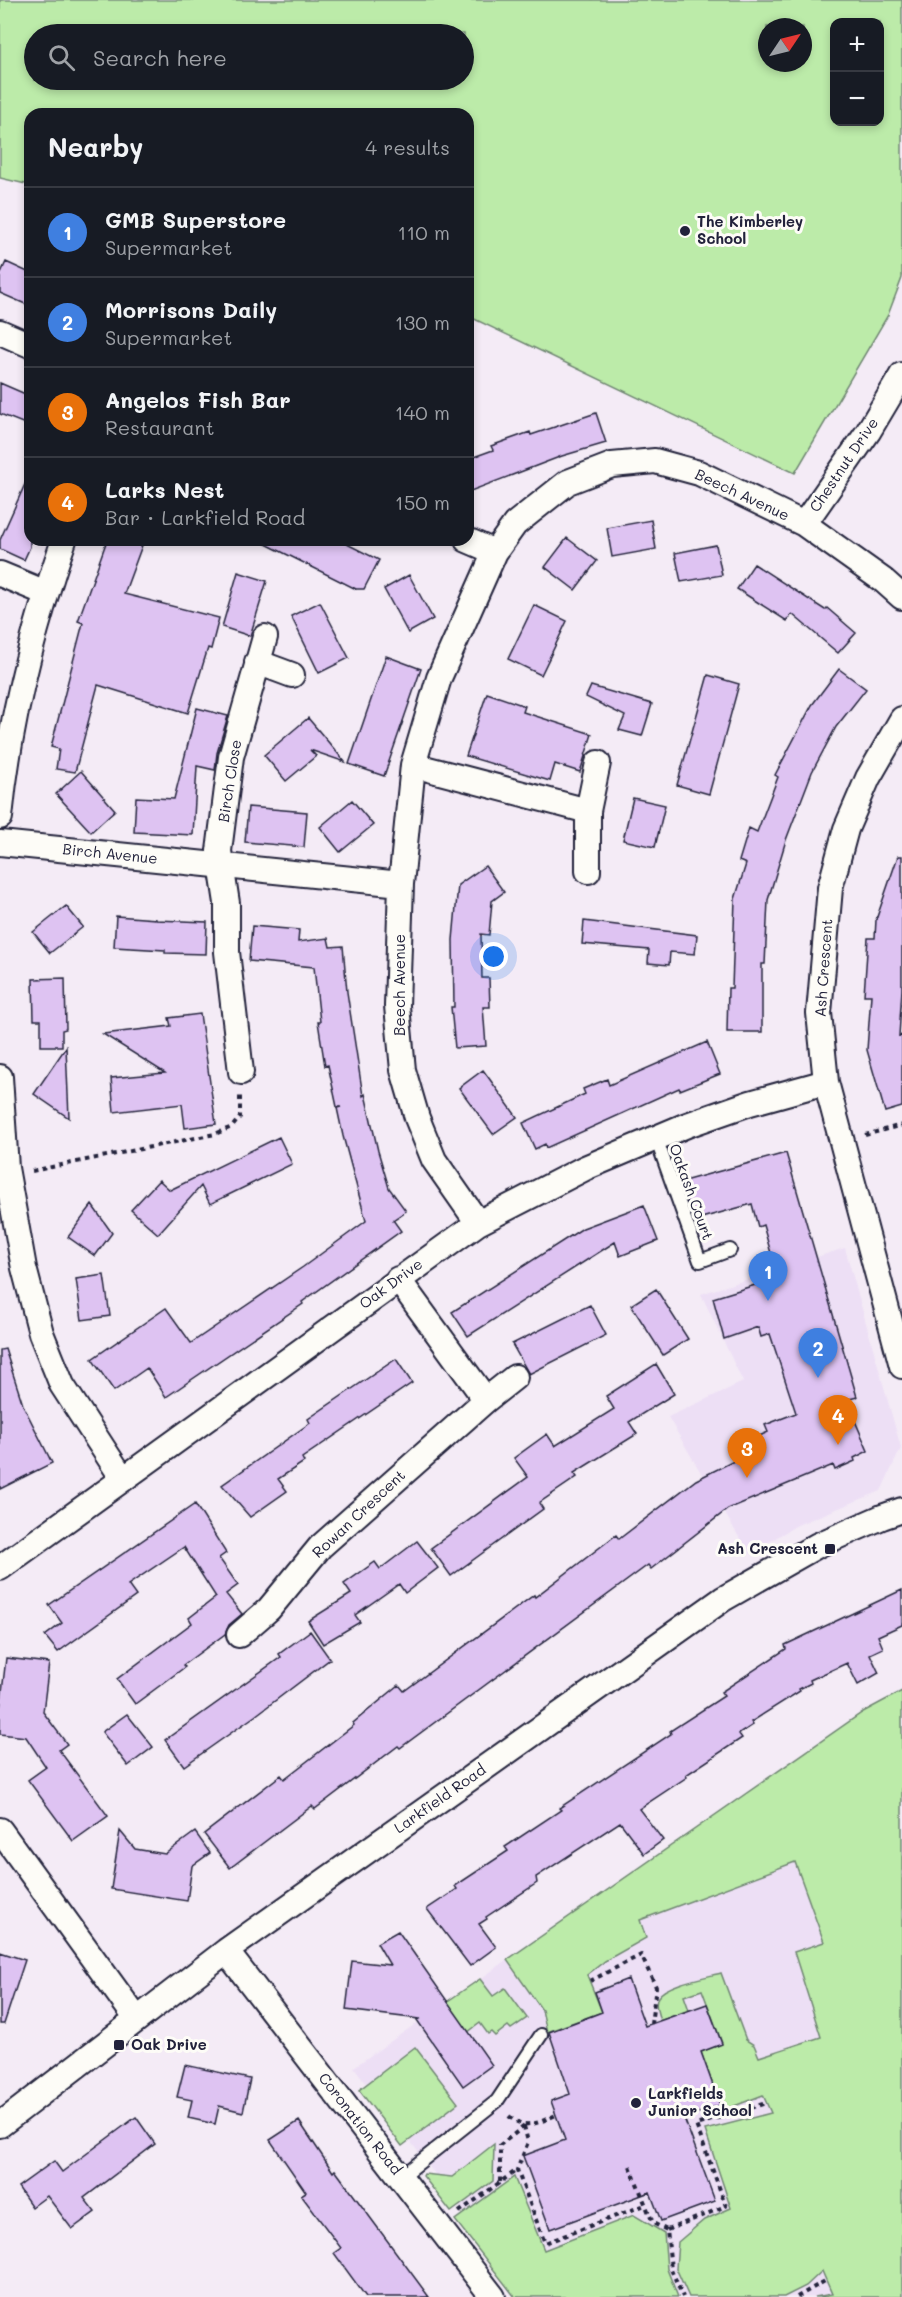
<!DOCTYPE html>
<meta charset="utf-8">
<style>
body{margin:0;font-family:Mali,sans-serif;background:#242831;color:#f1f3f6}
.controls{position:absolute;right:18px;top:18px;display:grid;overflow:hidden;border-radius:12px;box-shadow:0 3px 9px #0003}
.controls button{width:54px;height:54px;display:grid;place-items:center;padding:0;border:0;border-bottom:2px solid #363941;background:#171b24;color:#f1f3f6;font:30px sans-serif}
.compass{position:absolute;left:758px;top:18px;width:54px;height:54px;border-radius:50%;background:#171b24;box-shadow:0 3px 9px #0003;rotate:55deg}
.you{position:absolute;left:494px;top:957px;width:21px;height:21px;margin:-15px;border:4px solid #fff;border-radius:50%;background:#1a73e8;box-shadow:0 0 0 9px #1a73e833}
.badge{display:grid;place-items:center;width:39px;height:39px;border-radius:50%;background:#2563eb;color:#fff;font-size:20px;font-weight:700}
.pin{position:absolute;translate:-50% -50px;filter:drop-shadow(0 2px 3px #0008)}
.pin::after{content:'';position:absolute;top:32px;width:21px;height:18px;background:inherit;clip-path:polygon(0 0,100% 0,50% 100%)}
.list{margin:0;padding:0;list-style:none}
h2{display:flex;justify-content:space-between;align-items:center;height:78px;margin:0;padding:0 24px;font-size:26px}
h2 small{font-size:20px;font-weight:400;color:#9ea1a6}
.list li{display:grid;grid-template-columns:39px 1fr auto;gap:18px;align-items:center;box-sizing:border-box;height:90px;padding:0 24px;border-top:2px solid #363941}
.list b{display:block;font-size:22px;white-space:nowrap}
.list p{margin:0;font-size:20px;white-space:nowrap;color:#9ea1a6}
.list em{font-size:20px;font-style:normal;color:#9ea1a6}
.icon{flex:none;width:33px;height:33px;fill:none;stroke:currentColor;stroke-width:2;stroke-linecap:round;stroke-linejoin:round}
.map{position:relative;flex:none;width:902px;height:2297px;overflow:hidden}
.search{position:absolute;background:#171b24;box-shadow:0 3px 9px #0003;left:24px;top:24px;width:450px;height:66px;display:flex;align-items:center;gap:15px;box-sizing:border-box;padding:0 21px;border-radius:33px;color:#9ea1a6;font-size:22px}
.panel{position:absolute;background:#171b24;box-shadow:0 3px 9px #0003;left:24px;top:108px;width:450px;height:438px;border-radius:18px}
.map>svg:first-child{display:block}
</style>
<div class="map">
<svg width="902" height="2297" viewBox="0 0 902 2297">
<rect width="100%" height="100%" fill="#f4ebf6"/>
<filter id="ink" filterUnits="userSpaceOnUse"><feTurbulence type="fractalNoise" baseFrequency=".0167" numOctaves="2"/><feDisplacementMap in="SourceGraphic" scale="12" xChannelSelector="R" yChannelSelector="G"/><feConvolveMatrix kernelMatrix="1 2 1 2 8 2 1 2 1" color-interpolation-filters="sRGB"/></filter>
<g filter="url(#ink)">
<path fill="#eddff5" d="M 845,1248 L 901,1448 L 881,1491 L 797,1525 L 749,1554 L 668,1417 L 743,1382 L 701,1294 Z
M 902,1691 L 902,2297 L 528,2297 L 354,2067 L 863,1712 Z"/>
<path fill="#bceba9" stroke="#6f8672" stroke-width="1.5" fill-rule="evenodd" d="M 0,0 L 902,0 L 902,278 L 888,315 L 795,473 L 468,316 L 468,114 L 30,114 L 30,185 L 0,178 ZM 834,22 L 880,22 L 880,122 L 834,122 ZM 767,27 L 803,27 L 803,63 L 767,63 ZM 34,34 L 464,34 L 464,80 L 34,80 Z
M 902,1691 L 902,2297 L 815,2297 L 832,2294 L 822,2271 L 806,2286 L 784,2297 L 689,2297 L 676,2268 L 678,2242 L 704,2220 L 731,2208 L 705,2130 L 771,2113 L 763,2095 L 724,2110 L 720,2105 L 701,2052 L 722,2043 L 702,1990 L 684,1996 L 689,2010 L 660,2021 C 658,2013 654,2004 658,1997 C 666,1984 706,1977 721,1973 L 746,2040 L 754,2045 L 759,2057 L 821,2037 L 794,1952 L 824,1942 L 795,1862 L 640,1920 L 646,1938 L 605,1961 L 587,1975 L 602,2012 L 547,2032 L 542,2010 L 507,1960 L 863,1712 Z
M 480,1979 L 493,1996 L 505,1988 L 527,2018 L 511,2029 L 508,2026 L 495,2036 L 491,2032 L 488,2034 L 480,2023 L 468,2032 L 442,2005 Z
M 415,2047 L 458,2103 L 402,2146 L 359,2090 Z
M 494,2144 L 493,2181 L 451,2212 L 423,2176 L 424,2174 L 452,2177 Z
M 514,2177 L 544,2250 L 634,2215 L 664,2233 L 667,2269 L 678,2297 L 515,2297 L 455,2220 Z"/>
<path fill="#dec3f2" stroke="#22223b" stroke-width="1.5" d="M 6,262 L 30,273 L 30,306 L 0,293 L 0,275 Z
M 0,383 L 30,396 L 30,426 L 0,414 Z
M 596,413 L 606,443 L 562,456 L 468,492 L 468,459 L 493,450 L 491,446 L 530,432 L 531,435 Z
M 30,473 L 30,547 L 24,560 L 0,549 L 0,540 Z
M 651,520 L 656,549 L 612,557 L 607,528 Z
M 567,538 L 597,561 L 575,590 L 545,567 Z
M 107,540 L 144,540 L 124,594 L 219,618 L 211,649 L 208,648 L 188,713 L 98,685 L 75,772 L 56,769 L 59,749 L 51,747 L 83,623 L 78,621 Z
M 258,540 L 339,540 L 379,560 L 364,589 L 356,589 Z
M 716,545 L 722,575 L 681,582 L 675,553 Z
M 754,564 L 825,610 L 827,608 L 856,633 L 838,653 L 792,614 L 787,621 L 737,589 Z
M 238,572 L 267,581 L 250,636 L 222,627 Z
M 409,575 L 433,619 L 408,633 L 384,589 Z
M 320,602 L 349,658 L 319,673 L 291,616 Z
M 534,605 L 567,621 L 541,675 L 508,659 Z
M 386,656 L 421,669 L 384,776 L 349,764 Z
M 839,669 L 866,689 L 836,727 L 812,772 L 786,840 L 768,900 L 765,964 L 762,964 L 762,1032 L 727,1032 L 728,988 L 732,988 L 735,899 L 746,864 L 739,861 L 749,828 L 757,832 L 778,777 L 775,775 L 812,705 Z
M 708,675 L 739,684 L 709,794 L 677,785 Z
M 591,686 L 652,704 L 642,736 L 619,730 L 625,716 L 586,697 Z
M 487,693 L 525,706 L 523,712 L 592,734 L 580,772 L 555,764 L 550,781 L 466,756 Z
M 197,708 L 228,716 L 217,753 L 215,770 L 197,766 L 193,835 L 134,832 L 136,797 L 174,799 Z
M 308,718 L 345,762 L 310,750 L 316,756 L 286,781 L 264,755 Z
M 81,771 L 115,810 L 91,832 L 56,794 Z
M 633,798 L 665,805 L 655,847 L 623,840 Z
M 352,800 L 373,825 L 340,852 L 320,827 Z
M 248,807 L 307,812 L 304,847 L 245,842 Z
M 898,856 L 902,856 L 902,989 L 899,1036 L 902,1035 L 902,1107 L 885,1112 L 867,1050 L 871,995 L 864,995 L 868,938 L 875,938 L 876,920 Z
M 485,866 L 504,892 L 492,901 L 489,935 L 481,934 L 482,978 L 489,978 L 490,1007 L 483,1007 L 486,1046 L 455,1048 L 451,1007 L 454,1007 L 453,940 L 458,885 Z
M 66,906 L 83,927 L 50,953 L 33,932 Z
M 116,916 L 156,919 L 156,920 L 207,922 L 206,954 L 165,953 L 165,950 L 114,947 Z
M 584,921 L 697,935 L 695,954 L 670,952 L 669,965 L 648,963 L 649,950 L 582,944 Z
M 252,926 L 299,930 L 298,942 L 328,938 L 330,947 L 343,946 L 347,992 L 363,1096 L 365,1094 L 378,1151 L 389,1188 L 406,1211 L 393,1220 L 401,1231 L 302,1302 L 303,1304 L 166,1397 L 147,1368 L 114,1391 L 92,1359 L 166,1308 L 191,1343 L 303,1267 L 366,1221 L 343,1136 L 337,1108 L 341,1107 L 337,1107 L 328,1065 L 325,1066 L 318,1022 L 320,1022 L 314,967 L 249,961 Z
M 65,978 L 66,1029 L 62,1030 L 62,1046 L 41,1046 L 41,1020 L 34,1020 L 33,979 Z
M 200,1014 L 216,1124 L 185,1128 L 182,1104 L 114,1112 L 111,1078 L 165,1073 L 103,1034 L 171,1026 L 169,1018 Z
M 707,1042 L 720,1074 L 680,1090 L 679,1088 L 546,1148 L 545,1144 L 535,1149 L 523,1123 L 585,1094 L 583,1089 L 607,1079 L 609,1085 Z
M 66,1047 L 69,1118 L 34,1094 Z
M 483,1070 L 517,1117 L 493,1134 L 459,1088 Z
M 279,1137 L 292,1164 L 210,1204 L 201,1186 L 158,1234 L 131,1210 L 159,1180 L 170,1190 Z
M 786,1153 L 857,1397 L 846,1400 L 868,1451 L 854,1458 L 855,1461 L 835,1470 L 833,1465 L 728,1509 L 651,1569 L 648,1565 L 400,1748 L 398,1746 L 315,1809 L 312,1806 L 230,1868 L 204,1834 L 281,1775 L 284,1779 L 354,1725 L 353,1723 L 399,1685 L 404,1691 L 534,1595 L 535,1597 L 616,1535 L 619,1539 L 696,1480 L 734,1461 L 729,1450 L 768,1432 L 765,1425 L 796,1413 L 770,1334 L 761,1337 L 758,1327 L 724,1339 L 713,1298 L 778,1278 L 763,1225 L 758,1227 L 752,1204 L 694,1220 L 680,1182 Z
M 92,1205 L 112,1233 L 95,1256 L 68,1237 Z
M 644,1205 L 658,1241 L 620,1256 L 615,1242 L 468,1336 L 452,1312 L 583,1228 Z
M 104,1275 L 110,1316 L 82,1320 L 76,1279 Z
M 656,1289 L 688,1339 L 663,1355 L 631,1305 Z
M 590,1305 L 606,1335 L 529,1374 L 512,1344 Z
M 5,1349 L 23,1405 L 52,1463 L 0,1489 L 0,1350 Z
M 396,1359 L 412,1383 L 302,1458 L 304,1462 L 278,1479 L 287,1491 L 250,1517 L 222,1485 L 310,1423 L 308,1419 Z
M 656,1364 L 674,1394 L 629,1422 L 637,1434 L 574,1473 L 577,1477 L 539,1503 L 543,1509 L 451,1576 L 431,1548 L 528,1477 L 514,1458 L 547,1434 L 555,1446 L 614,1409 L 606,1396 Z
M 195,1504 L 226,1553 L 219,1558 L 238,1585 L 226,1594 L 242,1614 L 229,1625 L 225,1634 L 183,1665 L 185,1667 L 135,1704 L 117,1679 L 192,1623 L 189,1618 L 216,1597 L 184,1547 L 128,1585 L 136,1596 L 58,1652 L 45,1636 L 62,1623 L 49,1605 Z
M 417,1541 L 438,1568 L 405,1593 L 399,1584 L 355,1615 L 360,1622 L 323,1644 L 308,1621 L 351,1594 L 344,1584 L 375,1562 L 380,1569 Z
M 902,1590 L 902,1625 L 878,1636 L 883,1648 L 870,1654 L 879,1673 L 858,1685 L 847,1663 L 810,1680 L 811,1683 L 799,1689 L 800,1691 L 751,1722 L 753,1725 L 739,1734 L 742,1738 L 686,1775 L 687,1777 L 639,1809 L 663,1840 L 644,1854 L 620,1822 L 536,1877 L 537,1883 L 486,1917 L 487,1919 L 479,1924 L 496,1947 L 470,1966 L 427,1909 L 457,1889 L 455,1886 L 508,1851 L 505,1847 L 561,1810 L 559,1808 L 671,1734 L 670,1731 L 724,1696 L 721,1692 L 786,1649 L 785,1645 Z
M 310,1631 L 330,1659 L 255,1716 L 184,1766 L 165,1740 L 281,1657 L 279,1654 Z
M 6,1658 L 49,1663 L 43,1712 L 67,1744 L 59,1750 L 108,1816 L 73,1841 L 28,1780 L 46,1767 L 26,1737 L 0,1734 L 0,1709 Z
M 127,1714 L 153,1747 L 128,1766 L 102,1732 Z
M 120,1831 L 135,1849 L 165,1854 L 195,1832 L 210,1853 L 192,1866 L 187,1901 L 111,1889 Z
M 398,1931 L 492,2065 L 463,2086 L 417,2020 L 419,2019 L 346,2010 L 352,1961 L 390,1965 L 377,1943 Z
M 0,1952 L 25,1960 L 4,2024 L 0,2024 Z
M 628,1979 L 645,2026 L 707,2004 L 722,2044 L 701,2052 L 720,2105 L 684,2118 L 715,2201 L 661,2221 L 650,2192 L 550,2229 L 523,2156 L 565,2140 L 551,2101 L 570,2094 L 549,2032 L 602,2012 L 595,1992 Z
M 185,2065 L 250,2079 L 243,2112 L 219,2106 L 215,2124 L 188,2118 L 192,2100 L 177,2097 Z
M 136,2117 L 155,2144 L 84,2198 L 95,2212 L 72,2229 L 47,2196 L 32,2207 L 18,2187 L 54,2161 L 62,2172 Z
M 299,2121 L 333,2172 L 335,2170 L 429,2297 L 366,2297 L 334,2253 L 341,2248 L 301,2195 L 306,2192 L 270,2140 Z"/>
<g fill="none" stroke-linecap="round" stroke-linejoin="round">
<g stroke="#22223b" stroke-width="16">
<path id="lane" d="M 656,1138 L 700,1261 L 730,1250
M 401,2177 L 497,2101 L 541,2035"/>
</g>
<g stroke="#22223b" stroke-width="28">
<path id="street" d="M 0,332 L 30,345
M 804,524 L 868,432 L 902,375
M 467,540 L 495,552
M 0,574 L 46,593
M 257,662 L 292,675
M 902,719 L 868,778 L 846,829 L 830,888 L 819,1013 L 826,1082 L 902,1366
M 413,765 L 588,811
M 0,817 C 9,723 33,629 64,540
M 0,843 L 401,884
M 588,871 L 588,811 L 598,763
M 241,1072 L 227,952 L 227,903 L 219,851 L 231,757 L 265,637
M 0,1077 L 6,1168 L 24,1268 L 41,1333 L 62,1385 L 123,1479
M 478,1223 L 434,1160 L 417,1118 L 403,1070 L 397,1006 L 401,884 L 413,765 L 439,678 L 495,552 L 515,524 L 568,482 L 612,465 L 655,461 L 699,473 L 804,524 L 884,581 L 902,597
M 398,1279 L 486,1400
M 0,1568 L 478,1223 L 585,1168 L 687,1125 L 750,1103 L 826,1082
M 239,1635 L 269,1609 L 320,1547 L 486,1400 L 515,1377
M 0,1830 L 136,2018
M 226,1951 L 493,2297
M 0,2125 L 226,1951 L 723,1599 L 818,1545 L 882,1517 L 902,1510"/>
</g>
<path stroke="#22223b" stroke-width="4" stroke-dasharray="4.5 4.5" stroke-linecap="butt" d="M 865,1135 L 902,1125
M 32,1171 L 215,1134 L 232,1127 L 240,1117 L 240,1096
M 590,1981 L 641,1955 L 656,1987 L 651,2024
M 509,2116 C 524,2131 540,2122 556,2115
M 524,2126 L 528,2142 L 517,2170 L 545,2243 L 645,2205
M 630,2166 L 653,2223 L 667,2230 L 671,2269 L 683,2297
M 500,2182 L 500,2145 L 527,2124
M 459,2212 L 517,2170
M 667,2230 L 726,2206 L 696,2125 L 766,2103
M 797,2297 L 825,2281"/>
<use href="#lane" stroke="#fdfcf7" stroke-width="12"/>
<use href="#street" stroke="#fdfcf7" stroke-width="24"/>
</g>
</g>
<g fill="#22223b" stroke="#fdfcf7" stroke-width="2">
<circle cx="685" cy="231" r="6"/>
<rect x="824" y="1543" width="12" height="12" rx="3"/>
<rect x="113" y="2039" width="12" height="12" rx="3"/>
<circle cx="636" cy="2103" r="6"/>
</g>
<g text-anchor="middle" stroke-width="6" stroke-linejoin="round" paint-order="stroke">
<g font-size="15" font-weight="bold" fill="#22223b" stroke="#fdfcf7" text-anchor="start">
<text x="697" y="227">The Kimberley<tspan x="697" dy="17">School</tspan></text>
<text x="818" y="1554" text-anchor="end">Ash Crescent</text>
<text x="131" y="2050">Oak Drive</text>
<text x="648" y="2099">Larkfields<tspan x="648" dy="17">Junior School</tspan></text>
</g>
<g font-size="15" fill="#22223b" stroke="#fdfcf7">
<text transform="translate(844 465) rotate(-56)" y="5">Chestnut Drive</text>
<text transform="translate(742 495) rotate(25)" y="5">Beech Avenue</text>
<text transform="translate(230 781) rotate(-81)" y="5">Birch Close</text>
<text transform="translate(110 854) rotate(6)" y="5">Birch Avenue</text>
<text transform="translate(824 968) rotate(-86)" y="5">Ash Crescent</text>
<text transform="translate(400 985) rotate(-90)" y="5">Beech Avenue</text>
<text transform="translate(691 1192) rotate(70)" y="5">Oakash Court</text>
<text transform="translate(391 1284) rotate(-36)" y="5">Oak Drive</text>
<text transform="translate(359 1514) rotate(-43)" y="5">Rowan Crescent</text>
<text transform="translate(440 1799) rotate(-35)" y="5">Larkfield Road</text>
<text transform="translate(360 2124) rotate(52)" y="5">Coronation Road</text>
</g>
</g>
</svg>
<div class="controls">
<button>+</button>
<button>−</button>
</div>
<svg class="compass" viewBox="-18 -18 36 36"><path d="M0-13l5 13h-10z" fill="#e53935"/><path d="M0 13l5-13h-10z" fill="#9ea1a6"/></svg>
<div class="you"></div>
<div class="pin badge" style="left:768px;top:1301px;background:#3f7fe0">1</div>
<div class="pin badge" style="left:818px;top:1378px;background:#3f7fe0">2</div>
<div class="pin badge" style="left:747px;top:1478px;background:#e8710a">3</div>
<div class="pin badge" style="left:838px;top:1445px;background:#e8710a">4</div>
<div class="search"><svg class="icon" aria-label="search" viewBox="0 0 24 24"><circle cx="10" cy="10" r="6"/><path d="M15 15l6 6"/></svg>Search here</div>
<section class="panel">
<h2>Nearby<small>4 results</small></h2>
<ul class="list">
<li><span class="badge" style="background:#3f7fe0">1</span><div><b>GMB Superstore</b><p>Supermarket</p></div><em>110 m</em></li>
<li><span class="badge" style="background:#3f7fe0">2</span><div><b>Morrisons Daily</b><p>Supermarket</p></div><em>130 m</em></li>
<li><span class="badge" style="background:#e8710a">3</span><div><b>Angelos Fish Bar</b><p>Restaurant</p></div><em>140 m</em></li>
<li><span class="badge" style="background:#e8710a">4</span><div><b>Larks Nest</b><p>Bar · Larkfield Road</p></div><em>150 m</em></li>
</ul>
</section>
</div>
